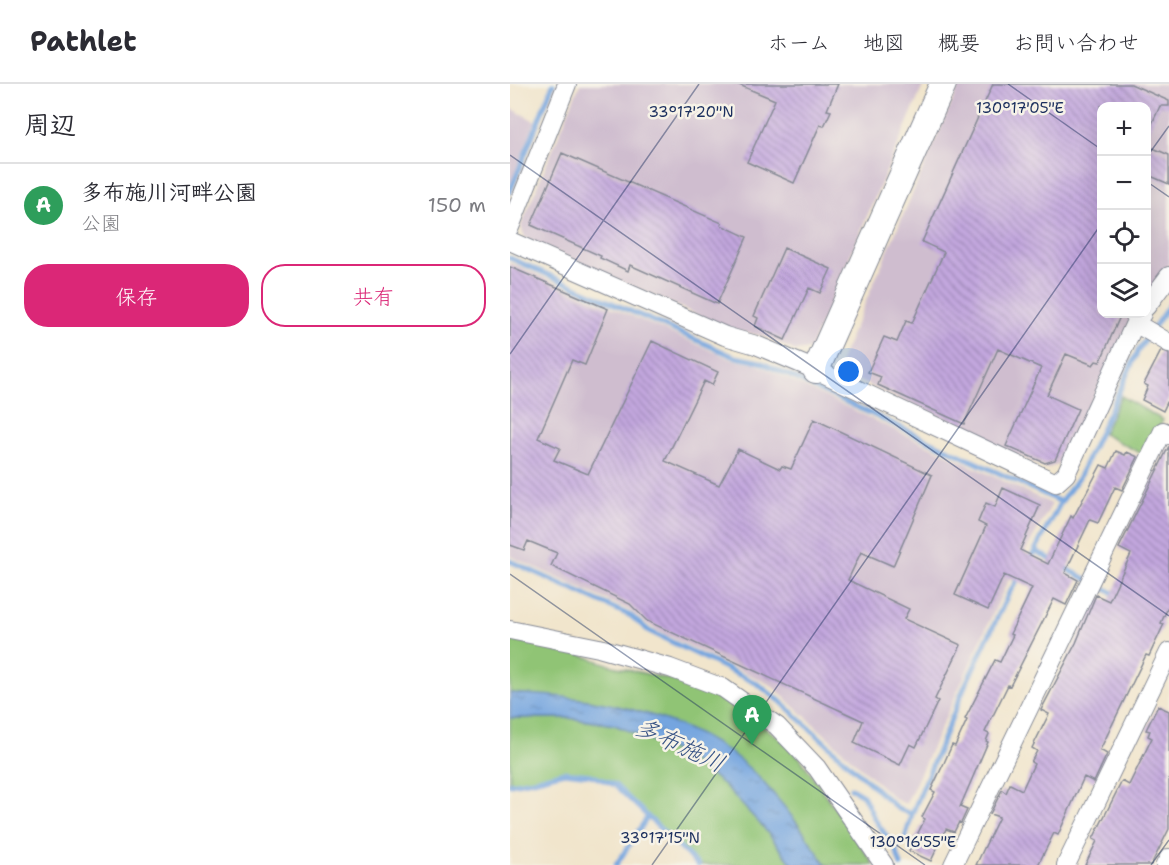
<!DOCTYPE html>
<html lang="ja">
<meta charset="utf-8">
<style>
body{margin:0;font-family:"Shantell Sans","Klee One",sans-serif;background:#f7f7f7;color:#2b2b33}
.controls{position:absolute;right:18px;top:18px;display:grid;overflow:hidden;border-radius:12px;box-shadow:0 6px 24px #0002}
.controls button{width:54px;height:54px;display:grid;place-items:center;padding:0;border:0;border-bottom:2px solid #e1e1e2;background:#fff;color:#2b2b33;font:30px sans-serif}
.you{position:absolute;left:339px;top:288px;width:21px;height:21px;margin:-15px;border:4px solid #fff;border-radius:50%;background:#1a73e8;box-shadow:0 0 0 9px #1a73e833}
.badge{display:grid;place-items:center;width:39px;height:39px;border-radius:50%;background:#db2777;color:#fff;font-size:20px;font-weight:700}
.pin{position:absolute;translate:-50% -50px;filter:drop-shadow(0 2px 3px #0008)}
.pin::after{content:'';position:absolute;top:32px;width:21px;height:18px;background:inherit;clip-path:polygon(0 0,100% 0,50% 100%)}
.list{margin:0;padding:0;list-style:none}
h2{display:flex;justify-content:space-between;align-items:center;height:78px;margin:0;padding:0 24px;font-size:26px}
h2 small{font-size:20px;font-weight:400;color:#7c7c81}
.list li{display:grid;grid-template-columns:39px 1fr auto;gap:18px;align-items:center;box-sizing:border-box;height:84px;padding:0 24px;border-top:2px solid #e1e1e2}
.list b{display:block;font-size:22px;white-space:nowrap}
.list p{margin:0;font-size:20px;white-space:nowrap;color:#7c7c81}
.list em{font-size:20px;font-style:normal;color:#7c7c81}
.actions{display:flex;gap:12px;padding:18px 24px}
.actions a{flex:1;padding:14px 0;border:2px solid #db2777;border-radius:24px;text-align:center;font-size:21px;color:#db2777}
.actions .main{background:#db2777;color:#fff}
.icon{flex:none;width:33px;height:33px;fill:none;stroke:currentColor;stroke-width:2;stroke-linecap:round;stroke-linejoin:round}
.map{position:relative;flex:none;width:659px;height:781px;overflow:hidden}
header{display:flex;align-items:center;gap:36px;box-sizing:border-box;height:84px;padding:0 30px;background:#fff;border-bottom:2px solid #e1e1e2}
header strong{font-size:28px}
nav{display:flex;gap:33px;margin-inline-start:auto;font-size:21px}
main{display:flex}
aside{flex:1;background:#fff}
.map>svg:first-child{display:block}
</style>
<header>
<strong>Pathlet</strong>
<nav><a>ホーム</a><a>地図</a><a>概要</a><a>お問い合わせ</a></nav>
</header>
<main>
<aside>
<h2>周辺<small></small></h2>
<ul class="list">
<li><span class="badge" style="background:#2e9e5b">A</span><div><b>多布施川河畔公園</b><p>公園</p></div><em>150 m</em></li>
</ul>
<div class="actions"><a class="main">保存</a><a>共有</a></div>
</aside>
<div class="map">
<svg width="659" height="781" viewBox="0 0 659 781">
<defs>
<pattern id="water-ripples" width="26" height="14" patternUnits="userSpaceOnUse" patternTransform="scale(1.5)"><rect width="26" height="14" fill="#74a5df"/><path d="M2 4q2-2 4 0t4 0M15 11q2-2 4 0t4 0" fill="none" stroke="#5e87b8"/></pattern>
<pattern id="building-back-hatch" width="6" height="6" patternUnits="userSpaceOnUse" patternTransform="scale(1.5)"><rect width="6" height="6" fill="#c3a7de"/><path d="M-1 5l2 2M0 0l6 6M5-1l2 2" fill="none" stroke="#9e88b7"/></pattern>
</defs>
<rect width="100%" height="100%" fill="#f7f3e8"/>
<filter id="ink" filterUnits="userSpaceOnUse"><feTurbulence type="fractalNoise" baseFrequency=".0167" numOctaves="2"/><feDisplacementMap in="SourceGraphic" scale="12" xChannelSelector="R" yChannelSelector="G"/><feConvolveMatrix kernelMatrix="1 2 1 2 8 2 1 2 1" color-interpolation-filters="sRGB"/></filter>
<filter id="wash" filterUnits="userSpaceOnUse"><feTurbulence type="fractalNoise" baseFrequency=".008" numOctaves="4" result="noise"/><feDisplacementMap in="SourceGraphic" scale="24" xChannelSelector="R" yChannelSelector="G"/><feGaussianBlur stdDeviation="1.35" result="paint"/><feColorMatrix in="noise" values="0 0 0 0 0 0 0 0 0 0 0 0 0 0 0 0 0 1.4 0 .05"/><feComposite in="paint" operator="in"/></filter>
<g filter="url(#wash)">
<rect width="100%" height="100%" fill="#f1e5cc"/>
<path fill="#cfbdcf" d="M 70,0 L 414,0 L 300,265 L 286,267 L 253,252 L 219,245 L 15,154 L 11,142 Z
M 450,0 L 659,0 L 659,180 L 637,211 L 636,22 L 592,22 L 592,230 L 624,230 L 551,379 L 537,385 L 335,290 L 330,277 Z
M 0,24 L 25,37 L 0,101 Z
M 0,179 L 223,276 L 248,281 L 542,420 L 495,503 L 396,720 L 385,715 L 261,601 L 146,546 L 119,526 L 0,472 Z"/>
<path fill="#90c475" stroke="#567a6a" stroke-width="1.5" d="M 611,312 L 653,336 L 636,372 L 593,350 Z
M 0,555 L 57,566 L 103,582 L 184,601 L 207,611 L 267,652 L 290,674 L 364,781 L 316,781 L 288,740 L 250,697 L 223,671 L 147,633 L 78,616 L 0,609 Z
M 0,634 L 59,634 L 105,641 L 175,671 L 213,700 L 254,744 L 283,781 L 188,781 L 105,702 L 81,691 L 54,688 L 23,696 L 0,700 Z"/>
<path fill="url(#water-ripples)" stroke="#486a9e" stroke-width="1.5" d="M 0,609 C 26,611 52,612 77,616 C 127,624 180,641 222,670 C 257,695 292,745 316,781 L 283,781 L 254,744 L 213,700 L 175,671 L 105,641 L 59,634 L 0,634 Z"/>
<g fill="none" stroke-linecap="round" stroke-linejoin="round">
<path stroke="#74a5df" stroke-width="5" d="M 0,108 L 43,0
M 0,174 L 225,273 L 250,278 L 551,418
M 526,467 L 545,478
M 520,476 L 551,418 L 569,393 L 628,267 L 659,221
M 0,477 L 121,532 L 139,547 L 246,599 L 270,617 L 388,725 L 402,730 L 454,604 L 498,511 L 510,491
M 553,483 L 609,512
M 0,700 L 23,696 L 54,688 L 81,691 L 105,701 L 188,781
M 341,704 L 353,711 L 365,736 L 385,764 L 391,781
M 385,764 L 395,755 L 402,730
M 106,781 L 137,734"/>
</g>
<g id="blocks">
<path fill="url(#building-back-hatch)" d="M 227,0 L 328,0 L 317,26 L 321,27 L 314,42 L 310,41 L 284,99 L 237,78 L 265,16 Z
M 483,0 L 621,0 L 659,17 L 659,22 L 650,22 L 636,53 L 636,22 L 591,22 L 591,230 L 611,230 L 590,278 L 586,277 L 583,281 L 556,270 L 537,311 L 568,325 L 545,376 L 535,379 L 496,362 L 531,284 L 488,265 L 454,340 L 368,301 L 371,293 L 358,288 L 374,253 L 387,258 L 396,237 L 402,239 L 434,168 L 412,158 Z
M 636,61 L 659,71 L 659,100 L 636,90 Z
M 52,69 L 212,139 L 211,141 L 237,153 L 207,220 L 120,181 L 118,187 L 90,174 L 91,172 L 21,141 Z
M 274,164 L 321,185 L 310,209 L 299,204 L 275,256 L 245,242 L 248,234 L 244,232 Z
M 0,183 L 98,225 L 75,281 L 62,276 L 28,354 L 50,364 L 44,376 L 78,390 L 142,257 L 208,288 L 202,301 L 194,297 L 155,377 L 209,401 L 228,365 L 270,385 L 272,382 L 281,385 L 304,335 L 422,391 L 383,482 L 351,468 L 338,496 L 399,525 L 394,535 L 451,561 L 425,615 L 428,617 L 406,663 L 400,660 L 390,681 L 344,659 L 353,637 L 137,537 L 120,520 L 41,482 L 47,469 L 18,457 L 14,466 L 0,461 Z
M 651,267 L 659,270 L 659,314 L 653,327 L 632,316 L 638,302 L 634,300 Z
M 659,362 L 659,521 L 651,539 L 654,540 L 639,572 L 636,571 L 590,666 L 597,670 L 584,698 L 574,693 L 548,751 L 544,749 L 528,781 L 466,781 L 489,733 L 480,730 L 492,706 L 496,709 L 500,700 L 512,706 L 524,680 L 521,678 L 527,667 L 522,664 L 539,630 L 531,626 L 566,559 L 586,511 L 599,517 L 621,470 L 609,464 Z
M 606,367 L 615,371 L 617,368 L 628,373 L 612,406 L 605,403 L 588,439 L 580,436 L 555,489 L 568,496 L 556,521 L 544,515 L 500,602 L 498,601 L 475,648 L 479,650 L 476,657 L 478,658 L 450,723 L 457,726 L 451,739 L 449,738 L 444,748 L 436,745 L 421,777 L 399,767 L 415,735 L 412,733 L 425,708 L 421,706 L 434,679 L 442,661 L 445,662 L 457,636 L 455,635 L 485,576 L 490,578 L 503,551 L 500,550 L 522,504 L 494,491 L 478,526 L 445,511 L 476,442 L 468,438 L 476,419 L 485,423 L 493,404 L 530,421 L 510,466 L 538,480 L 561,432 L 563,434 L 591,381 L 598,384 Z
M 648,622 L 659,627 L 659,745 L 641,781 L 575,781 L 587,757 L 583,755 L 612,697 L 619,701 L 642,654 L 638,652 L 640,647 L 636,646 Z"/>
</g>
</g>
<g filter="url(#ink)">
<use href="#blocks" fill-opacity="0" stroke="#868a95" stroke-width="1.5"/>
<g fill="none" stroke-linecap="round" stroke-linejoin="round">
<g stroke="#868a95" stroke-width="20">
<path id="street" d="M 0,143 L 57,0
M 0,157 L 215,252 L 246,261 L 306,286 L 546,399 L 556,390 L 625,239 L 632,230
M 636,223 L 659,192
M 625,239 L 659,259
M 0,546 L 89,564 L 160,584 L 213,604 L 267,642 L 307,684 L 374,781
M 443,781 L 653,347 L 659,351
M 556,781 L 659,568
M 655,781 L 659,774"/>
</g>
<g stroke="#868a95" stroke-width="28">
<path id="secondary" d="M 306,286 L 433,0"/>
</g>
<use href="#street" stroke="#fff" stroke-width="18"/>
<use href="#secondary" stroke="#fff" stroke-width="26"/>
</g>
</g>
<path fill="none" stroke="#1b2f5e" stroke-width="1.5" stroke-opacity="0.45" d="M 498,0 L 592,66M 0,71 L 659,532M 636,74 L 659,42M 636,97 L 659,113M 0,270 L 189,0M 0,490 L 415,781M 142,781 L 592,139M 641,781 L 659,756"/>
<g text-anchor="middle" stroke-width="5" stroke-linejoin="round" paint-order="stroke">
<g font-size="24" font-style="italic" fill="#365285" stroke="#f7f3e8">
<text transform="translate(170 661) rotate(25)" y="8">多布施川</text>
</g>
</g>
<g font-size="15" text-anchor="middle" fill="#1b2f5e" stroke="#f7f3e8" stroke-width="5" stroke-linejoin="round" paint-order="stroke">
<text x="510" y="29">130°17'05"E</text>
<text x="181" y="33">33°17'20"N</text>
<text x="150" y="759">33°17'15"N</text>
<text x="403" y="763">130°16'55"E</text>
</g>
</svg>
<div class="controls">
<button>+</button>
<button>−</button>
<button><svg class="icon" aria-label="locate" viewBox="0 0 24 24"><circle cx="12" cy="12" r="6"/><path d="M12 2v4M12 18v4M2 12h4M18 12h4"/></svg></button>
<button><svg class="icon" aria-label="layers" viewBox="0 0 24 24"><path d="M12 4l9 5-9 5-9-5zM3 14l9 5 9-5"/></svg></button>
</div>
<div class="you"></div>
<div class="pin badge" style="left:242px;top:661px;background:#2e9e5b">A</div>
</div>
</main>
